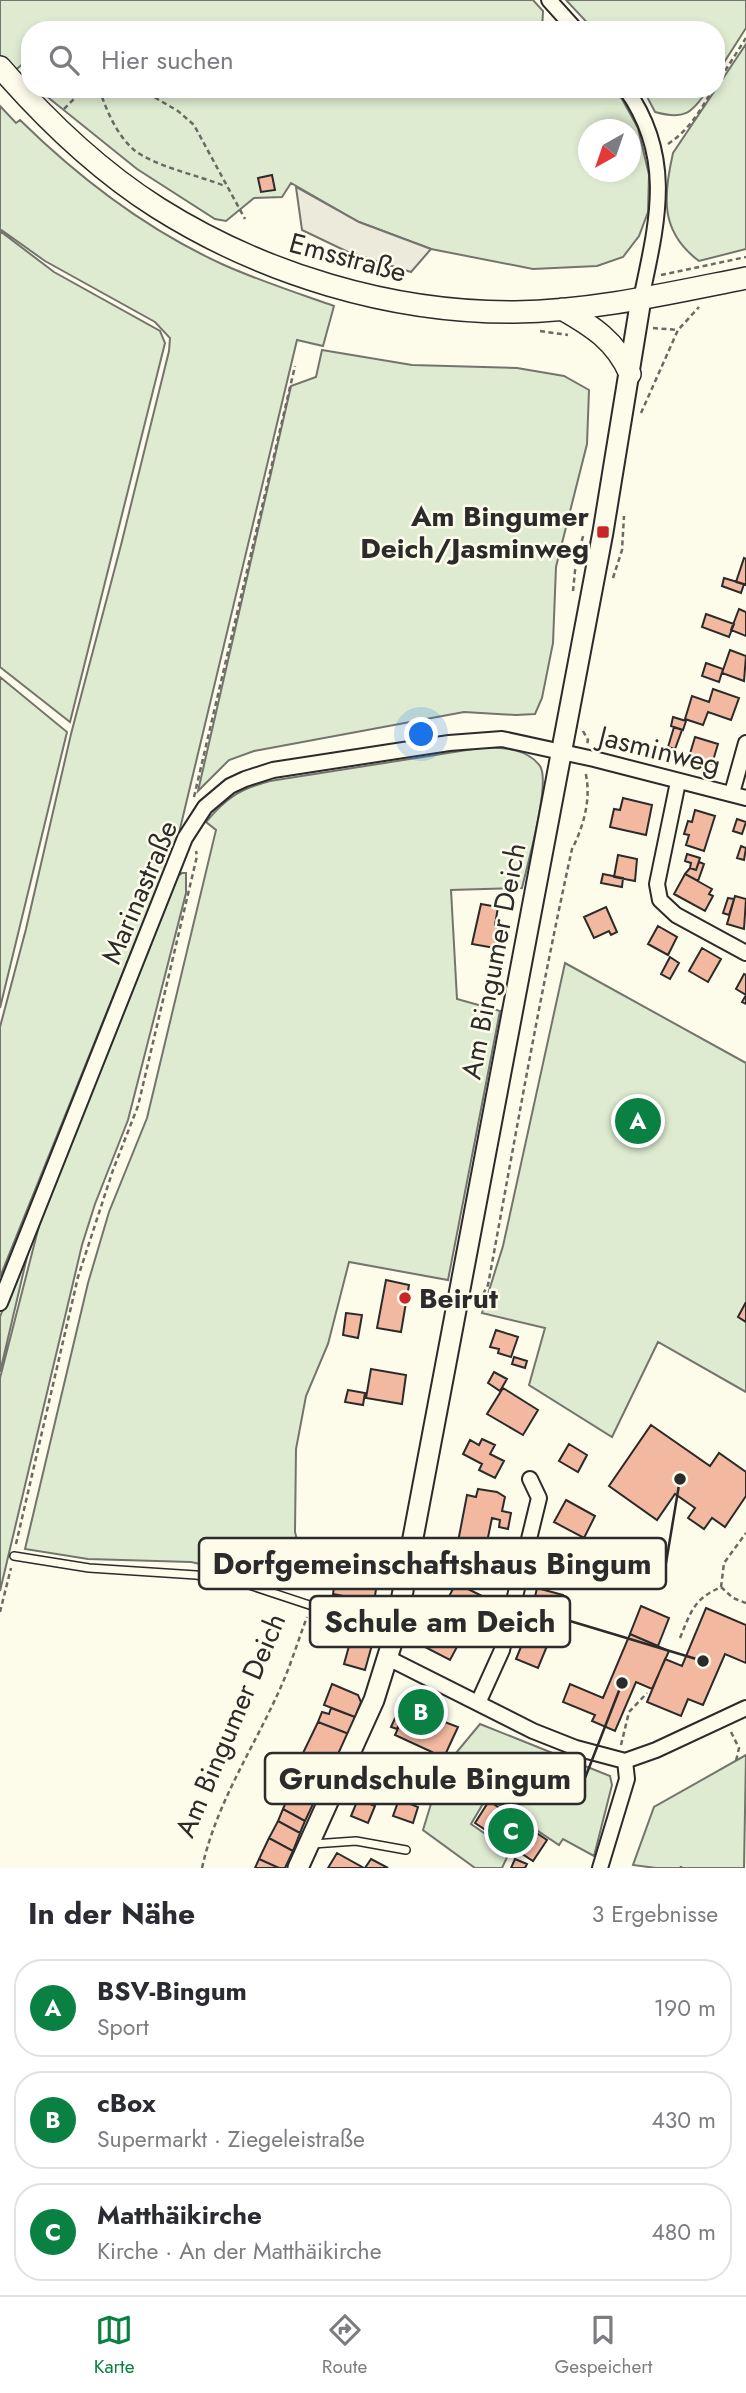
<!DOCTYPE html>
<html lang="de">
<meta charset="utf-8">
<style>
body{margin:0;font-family:Jost,sans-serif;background:#f2f2f3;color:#2b2b33}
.compass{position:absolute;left:578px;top:119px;width:63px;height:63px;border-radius:50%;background:#fff;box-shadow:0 4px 10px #0003;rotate:220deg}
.you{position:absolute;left:422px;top:735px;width:24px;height:24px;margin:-18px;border:5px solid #fff;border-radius:50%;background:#1a73e8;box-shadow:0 0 0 10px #1a73e833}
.badge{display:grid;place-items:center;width:46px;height:46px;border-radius:50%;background:#0b8043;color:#fff;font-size:23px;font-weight:700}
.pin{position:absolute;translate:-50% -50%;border:4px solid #fff;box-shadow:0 2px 7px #0006}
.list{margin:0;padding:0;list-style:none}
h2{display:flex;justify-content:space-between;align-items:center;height:91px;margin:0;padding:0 28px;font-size:30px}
h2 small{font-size:23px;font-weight:400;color:#7c7c81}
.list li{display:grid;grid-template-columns:46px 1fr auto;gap:21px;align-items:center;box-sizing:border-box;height:98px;margin:0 14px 14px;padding:0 14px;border:2px solid #e1e1e2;border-radius:28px}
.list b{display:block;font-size:26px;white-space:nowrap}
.list p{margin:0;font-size:23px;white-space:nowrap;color:#7c7c81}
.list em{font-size:23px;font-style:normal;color:#7c7c81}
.icon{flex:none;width:38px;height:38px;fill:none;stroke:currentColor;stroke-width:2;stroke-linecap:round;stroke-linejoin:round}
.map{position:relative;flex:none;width:746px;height:1868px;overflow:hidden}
.search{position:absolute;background:#fff;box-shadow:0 4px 10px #0003;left:21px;right:21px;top:21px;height:77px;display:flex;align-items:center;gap:18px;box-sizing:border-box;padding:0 24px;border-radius:28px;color:#7c7c81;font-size:26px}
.sheet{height:427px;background:#fff}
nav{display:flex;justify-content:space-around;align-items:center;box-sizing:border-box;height:98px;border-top:2px solid #e1e1e2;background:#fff;font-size:19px;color:#7c7c81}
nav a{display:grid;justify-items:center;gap:4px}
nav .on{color:#0b8043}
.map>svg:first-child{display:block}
</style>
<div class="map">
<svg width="746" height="1868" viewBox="0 0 746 1868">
<rect width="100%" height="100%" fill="#fdfbea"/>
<path fill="#deebd1" stroke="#74746e" stroke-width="2" fill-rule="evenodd" d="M 0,0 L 533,0 L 543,11 L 542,30 L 30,30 L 30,66 L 25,62 L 0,83 Z
M 566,0 L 746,0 L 746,28 L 716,75 L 716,30 L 594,30 Z
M 746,44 L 746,249 L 699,261 C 660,232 663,197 673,153 Z
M 51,89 L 613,89 L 622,99 L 638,128 L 649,175 L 648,212 L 639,236 L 623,257 L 597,266 L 533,269 L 431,249 L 359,222 L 291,183 L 282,197 L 254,198 L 226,221 L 215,219 L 137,169 L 45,95 ZM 588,130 L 630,130 L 630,172 L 588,172 Z
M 643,89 L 708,89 C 692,114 684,120 655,112 Z
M 0,106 L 16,123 L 20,120 C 80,179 147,230 224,265 C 260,281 297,293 334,306 L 323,346 L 297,340 L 179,833 L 0,1277 L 0,1027 L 26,929 L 71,734 L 121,545 L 169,351 L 170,338 L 155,322 L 45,261 L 0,229 Z
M 0,231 L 54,272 L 160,331 L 165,343 L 70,722 L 0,667 Z
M 322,350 L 412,365 L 517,368 L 564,376 L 589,390 L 587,444 L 556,567 L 553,643 L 542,698 L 535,714 L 516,715 L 464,712 L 254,751 L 229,760 L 198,791 L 291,386 L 316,377 Z
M 0,677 L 67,732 L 0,1008 Z
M 486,747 C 505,748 528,749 540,766 C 551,783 527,866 522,888 L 451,890 L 457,999 L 500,1011 L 448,1280 L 349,1262 L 328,1344 L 306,1396 L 296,1449 L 295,1532 L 309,1588 L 191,1562 L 88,1559 L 25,1549 L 88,1283 L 109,1212 L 147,1118 L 216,830 L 206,822 C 226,798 240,789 270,781 Z
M 182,873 L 186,873 L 186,893 L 128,1120 L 95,1204 L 82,1245 L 0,1591 L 0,1378 L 41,1218 L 178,876 Z
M 565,963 L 746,1063 L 746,1392 L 658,1342 L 612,1437 L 529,1385 L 545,1328 L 482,1313 L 503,1246 Z
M 35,1223 L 0,1372 L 0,1317 Z
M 480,1724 L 610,1776 L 612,1785 L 594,1856 L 563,1839 L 559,1845 L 487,1797 L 471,1824 L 510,1851 L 502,1868 L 475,1868 L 423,1830 L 441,1771 Z
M 746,1755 L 744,1868 L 656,1868 L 633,1865 L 654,1807 Z"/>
<path fill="#eceadb" stroke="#74746e" stroke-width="2" d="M 296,187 L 359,222 L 431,249 L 411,272 L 348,252 L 302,230 Z"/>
<path fill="#f2b8a0" stroke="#2b2b2b" stroke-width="2" d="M 272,175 L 275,190 L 261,192 L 258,178 Z
M 744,558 L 746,559 L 746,585 L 736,582 Z
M 724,578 L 744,584 L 741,593 L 722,586 Z
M 739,609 L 746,612 L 746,636 L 731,630 Z
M 706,614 L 734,624 L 729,637 L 702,627 Z
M 730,650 L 746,656 L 744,681 L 722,673 Z
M 706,663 L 723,669 L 719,682 L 702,676 Z
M 713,689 L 739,698 L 731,720 L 708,712 L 703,725 L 685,719 L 692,696 L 709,702 Z
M 673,717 L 686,721 L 683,730 L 671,726 Z
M 674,727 L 682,730 L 675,749 L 668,747 Z
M 695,737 L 718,744 L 712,764 L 689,757 Z
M 623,798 L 652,805 L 646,835 L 610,827 L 614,809 L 620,810 Z
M 695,810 L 715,816 L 704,851 L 686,845 L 689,835 L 684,834 L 688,821 L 692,822 Z
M 737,819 L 746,822 L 742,834 L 733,831 Z
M 741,846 L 746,848 L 744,860 L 737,858 Z
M 687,854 L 700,858 L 696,870 L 690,868 L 691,863 L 685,861 Z
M 618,855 L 637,859 L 635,881 L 614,877 Z
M 699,862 L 704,864 L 698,881 L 685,874 L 690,868 L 696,870 Z
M 603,874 L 623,878 L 622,887 L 601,883 Z
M 685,874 L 712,889 L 709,894 L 713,896 L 705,911 L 674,894 Z
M 735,896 L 746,899 L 744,929 L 727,924 Z
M 728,898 L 734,899 L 729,915 L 723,913 Z
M 481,904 L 498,907 L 495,925 L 498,926 L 495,948 L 472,944 Z
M 606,907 L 617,932 L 611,935 L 609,931 L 594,938 L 584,917 Z
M 658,926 L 677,937 L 668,955 L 648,944 Z
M 702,948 L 721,959 L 708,982 L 689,971 Z
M 670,957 L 679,963 L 670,979 L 661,974 Z
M 744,974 L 746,975 L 746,1004 L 742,1002 L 746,995 L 736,989 Z
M 386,1280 L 409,1285 L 401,1332 L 377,1328 Z
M 746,1302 L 746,1322 L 738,1317 Z
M 346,1313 L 362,1315 L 358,1338 L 343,1335 Z
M 496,1330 L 518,1337 L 511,1357 L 498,1353 L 499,1349 L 490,1347 Z
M 514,1357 L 527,1361 L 525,1368 L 512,1364 Z
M 371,1369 L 406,1375 L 402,1404 L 366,1398 Z
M 494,1372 L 507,1379 L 500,1391 L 488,1383 Z
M 503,1388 L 538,1410 L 523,1435 L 487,1414 Z
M 348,1390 L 365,1393 L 363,1405 L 345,1402 Z
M 651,1425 L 710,1466 L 719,1453 L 746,1472 L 746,1496 L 725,1527 L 712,1518 L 704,1529 L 688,1518 L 695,1508 L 675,1494 L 657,1520 L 609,1486 Z
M 482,1439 L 495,1445 L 490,1454 L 504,1461 L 495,1478 L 479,1470 L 482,1464 L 463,1454 L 470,1440 L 479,1445 Z
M 569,1444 L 587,1455 L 578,1472 L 559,1461 Z
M 478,1489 L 497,1492 L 505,1497 L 502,1511 L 511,1513 L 508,1529 L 499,1527 L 500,1520 L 492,1518 L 485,1552 L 457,1547 L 467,1495 L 476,1497 Z
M 566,1500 L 595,1516 L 584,1538 L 554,1522 Z
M 337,1570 L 378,1577 L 374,1602 L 333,1594 Z
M 456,1583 L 490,1600 L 477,1624 L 444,1606 Z
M 537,1588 L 563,1595 L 557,1619 L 531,1614 Z
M 641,1606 L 669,1618 L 658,1646 L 630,1634 Z
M 706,1608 L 746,1625 L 746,1663 L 725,1654 L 703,1705 L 688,1699 L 681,1716 L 647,1702 L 665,1659 L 682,1666 Z
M 437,1618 L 465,1632 L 450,1660 L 425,1647 Z
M 354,1628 L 375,1634 L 365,1670 L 344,1664 Z
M 630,1634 L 669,1651 L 652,1689 L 636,1682 L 615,1731 L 592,1721 L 595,1715 L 563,1702 L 570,1684 L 603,1698 Z
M 525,1637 L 547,1646 L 538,1668 L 516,1659 Z
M 332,1684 L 358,1695 L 361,1702 L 355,1717 L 324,1705 Z
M 409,1704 L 425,1709 L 426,1707 L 437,1712 L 434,1718 L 458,1727 L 445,1755 L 450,1757 L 446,1766 L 429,1758 L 432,1752 L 395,1735 Z
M 331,1708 L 355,1717 L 349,1734 L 318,1722 L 322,1712 L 329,1714 Z
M 397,1714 L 403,1717 L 397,1729 L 391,1727 Z
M 318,1722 L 349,1734 L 322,1784 L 300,1773 L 308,1756 L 303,1753 Z
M 291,1790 L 314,1802 L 305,1821 L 283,1809 Z
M 402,1791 L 413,1795 L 410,1804 L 418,1807 L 413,1823 L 393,1816 Z
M 358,1799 L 375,1806 L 368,1823 L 351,1816 Z
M 489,1801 L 547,1840 L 533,1861 L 475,1823 Z
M 283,1809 L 305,1821 L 300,1833 L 278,1821 Z
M 278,1821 L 300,1833 L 293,1851 L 269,1838 Z
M 269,1838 L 293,1851 L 285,1868 L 279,1868 L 259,1859 Z
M 337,1853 L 364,1868 L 328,1868 Z
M 259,1859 L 279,1868 L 255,1868 Z
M 371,1859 L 388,1868 L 365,1868 Z
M 515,1859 L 527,1864 L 525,1868 L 511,1868 Z"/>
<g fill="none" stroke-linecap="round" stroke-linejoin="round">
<g stroke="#2b2b2b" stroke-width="10">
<path id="lane" d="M 14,1556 L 89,1568 L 196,1575 L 243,1583 L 394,1633
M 313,1844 L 356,1841 L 406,1850"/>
</g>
<g stroke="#2b2b2b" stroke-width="18">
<path id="street" d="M 549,0 L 576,30
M 626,89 C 675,158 657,223 641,299
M 678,782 L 657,884 L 660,900 L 676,915 L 746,953
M 732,793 L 746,743
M 0,1303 L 185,838 L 205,807 L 230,786 L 245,779 L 273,770 L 449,743 L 502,739 L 594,759 L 746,798
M 388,1658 L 533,1731 L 576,1748 L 625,1761 L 656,1750 L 746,1708
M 478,1703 L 502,1650 L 539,1498 L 530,1479
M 600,1868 L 627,1779 L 625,1761"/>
</g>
<g stroke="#2b2b2b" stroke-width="23">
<path id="secondary" d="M 298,1868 L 374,1700 L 395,1633 L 603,532 L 641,299"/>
</g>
<g stroke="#2b2b2b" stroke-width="24">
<path id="primary" d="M 0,67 C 46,120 98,170 158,208 C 263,274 391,313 515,312 C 593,311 670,293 746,278
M 562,309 C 592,326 616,341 630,374"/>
</g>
<path stroke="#6a6964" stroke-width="2.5" stroke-dasharray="5 3.5" stroke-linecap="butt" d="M 716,85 L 746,38
M 99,89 C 107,111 116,134 134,150 C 154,166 200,176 225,186
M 140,89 L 178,111 L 194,125 L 245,219
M 64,109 L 84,89
M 668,144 C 689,130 700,111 713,89
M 661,275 L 746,257
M 653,328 L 678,330
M 540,331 L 568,335
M 641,413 L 678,330 L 699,307
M 613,578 L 622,550 L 624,516
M 573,591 L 576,561 L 584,533
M 583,731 L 588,740 L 587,744
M 194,797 L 295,366
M 475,1309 L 488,1285 C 515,1139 540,994 572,849 C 584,826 592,796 585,771
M 16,1544 L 78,1277 L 113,1170 L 138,1106 L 197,856 L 196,851
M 721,1587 L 724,1563 L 746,1533
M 0,1612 L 11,1568
M 680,1638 C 691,1611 694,1599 721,1587 L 733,1598 L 746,1603
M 731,1732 L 739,1748 L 736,1761
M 621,1745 L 629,1712 L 647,1693
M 387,1756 L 419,1768 L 439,1771
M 202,1868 C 217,1800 256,1745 283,1682 C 292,1661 299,1638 307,1617
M 681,1868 L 681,1866"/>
<use href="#lane" stroke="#fdfbea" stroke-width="7"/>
<use href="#street" stroke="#fdfbea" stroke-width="14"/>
<use href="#secondary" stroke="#fdfbea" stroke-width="19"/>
<use href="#primary" stroke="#fdfbea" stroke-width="21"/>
</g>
<g fill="#c62828" stroke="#fdfbea" stroke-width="2.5">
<rect x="596" y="525" width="14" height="14" rx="3.5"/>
<circle cx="405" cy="1298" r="7"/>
</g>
<g text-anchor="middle" stroke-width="5" stroke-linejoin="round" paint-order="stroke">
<g font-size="28" fill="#2b2b2b" stroke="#fdfbea">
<text transform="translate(348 257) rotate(15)" y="10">Emsstraße</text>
<text transform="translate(660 750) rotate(14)" y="10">Jasminweg</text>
<text transform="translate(139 892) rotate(-67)" y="10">Marinastraße</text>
<text transform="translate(493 961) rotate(-79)" y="10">Am Bingumer Deich</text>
<text transform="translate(230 1725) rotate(-67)" y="10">Am Bingumer Deich</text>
</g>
<g font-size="28" font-weight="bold" fill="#2b2b2b" stroke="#fdfbea" text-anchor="end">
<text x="589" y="526">Am Bingumer<tspan x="589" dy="32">Deich/Jasminweg</tspan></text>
<text x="419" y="1308" text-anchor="start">Beirut</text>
</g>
</g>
<path fill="none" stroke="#2b2b2b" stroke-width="2.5" d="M680 1479L666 1563M703 1661L570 1621M622 1683L585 1778"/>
<g fill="#2b2b2b" stroke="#fdfbea" stroke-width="2.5">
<circle cx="680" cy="1479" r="7"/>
<circle cx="703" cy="1661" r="7"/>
<circle cx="622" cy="1683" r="7"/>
</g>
<g fill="#fdfbea" stroke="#2b2b2b" stroke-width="2.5">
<rect x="199" y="1538" width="467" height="51" rx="7"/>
<rect x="310" y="1596" width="260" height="51" rx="7"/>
<rect x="265" y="1753" width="320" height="51" rx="7"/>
</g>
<g font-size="30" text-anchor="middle" font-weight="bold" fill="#2b2b2b">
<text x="432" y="1574">Dorfgemeinschaftshaus Bingum</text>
<text x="440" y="1632">Schule am Deich</text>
<text x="425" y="1789">Grundschule Bingum</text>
</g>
</svg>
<svg class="compass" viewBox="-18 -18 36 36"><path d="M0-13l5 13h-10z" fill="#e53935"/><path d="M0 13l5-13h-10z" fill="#7c7c81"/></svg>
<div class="you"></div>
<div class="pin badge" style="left:638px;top:1121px">A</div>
<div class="pin badge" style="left:421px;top:1712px">B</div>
<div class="pin badge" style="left:511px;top:1831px">C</div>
<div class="search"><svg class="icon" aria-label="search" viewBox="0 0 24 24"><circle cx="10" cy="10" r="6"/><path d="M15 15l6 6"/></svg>Hier suchen</div>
</div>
<section class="sheet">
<h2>In der Nähe<small>3 Ergebnisse</small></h2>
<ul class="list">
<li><span class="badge">A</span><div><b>BSV-Bingum</b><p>Sport</p></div><em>190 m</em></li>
<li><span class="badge">B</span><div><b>cBox</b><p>Supermarkt · Ziegeleistraße</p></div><em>430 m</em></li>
<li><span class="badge">C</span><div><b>Matthäikirche</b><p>Kirche · An der Matthäikirche</p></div><em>480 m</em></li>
</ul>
</section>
<nav>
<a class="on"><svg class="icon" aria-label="map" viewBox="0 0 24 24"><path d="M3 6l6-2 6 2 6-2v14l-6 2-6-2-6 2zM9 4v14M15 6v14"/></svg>Karte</a>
<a><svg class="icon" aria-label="directions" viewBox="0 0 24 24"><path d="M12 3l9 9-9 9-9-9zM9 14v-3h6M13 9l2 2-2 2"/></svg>Route</a>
<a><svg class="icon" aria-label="saved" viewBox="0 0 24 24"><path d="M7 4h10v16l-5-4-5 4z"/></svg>Gespeichert</a>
</nav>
